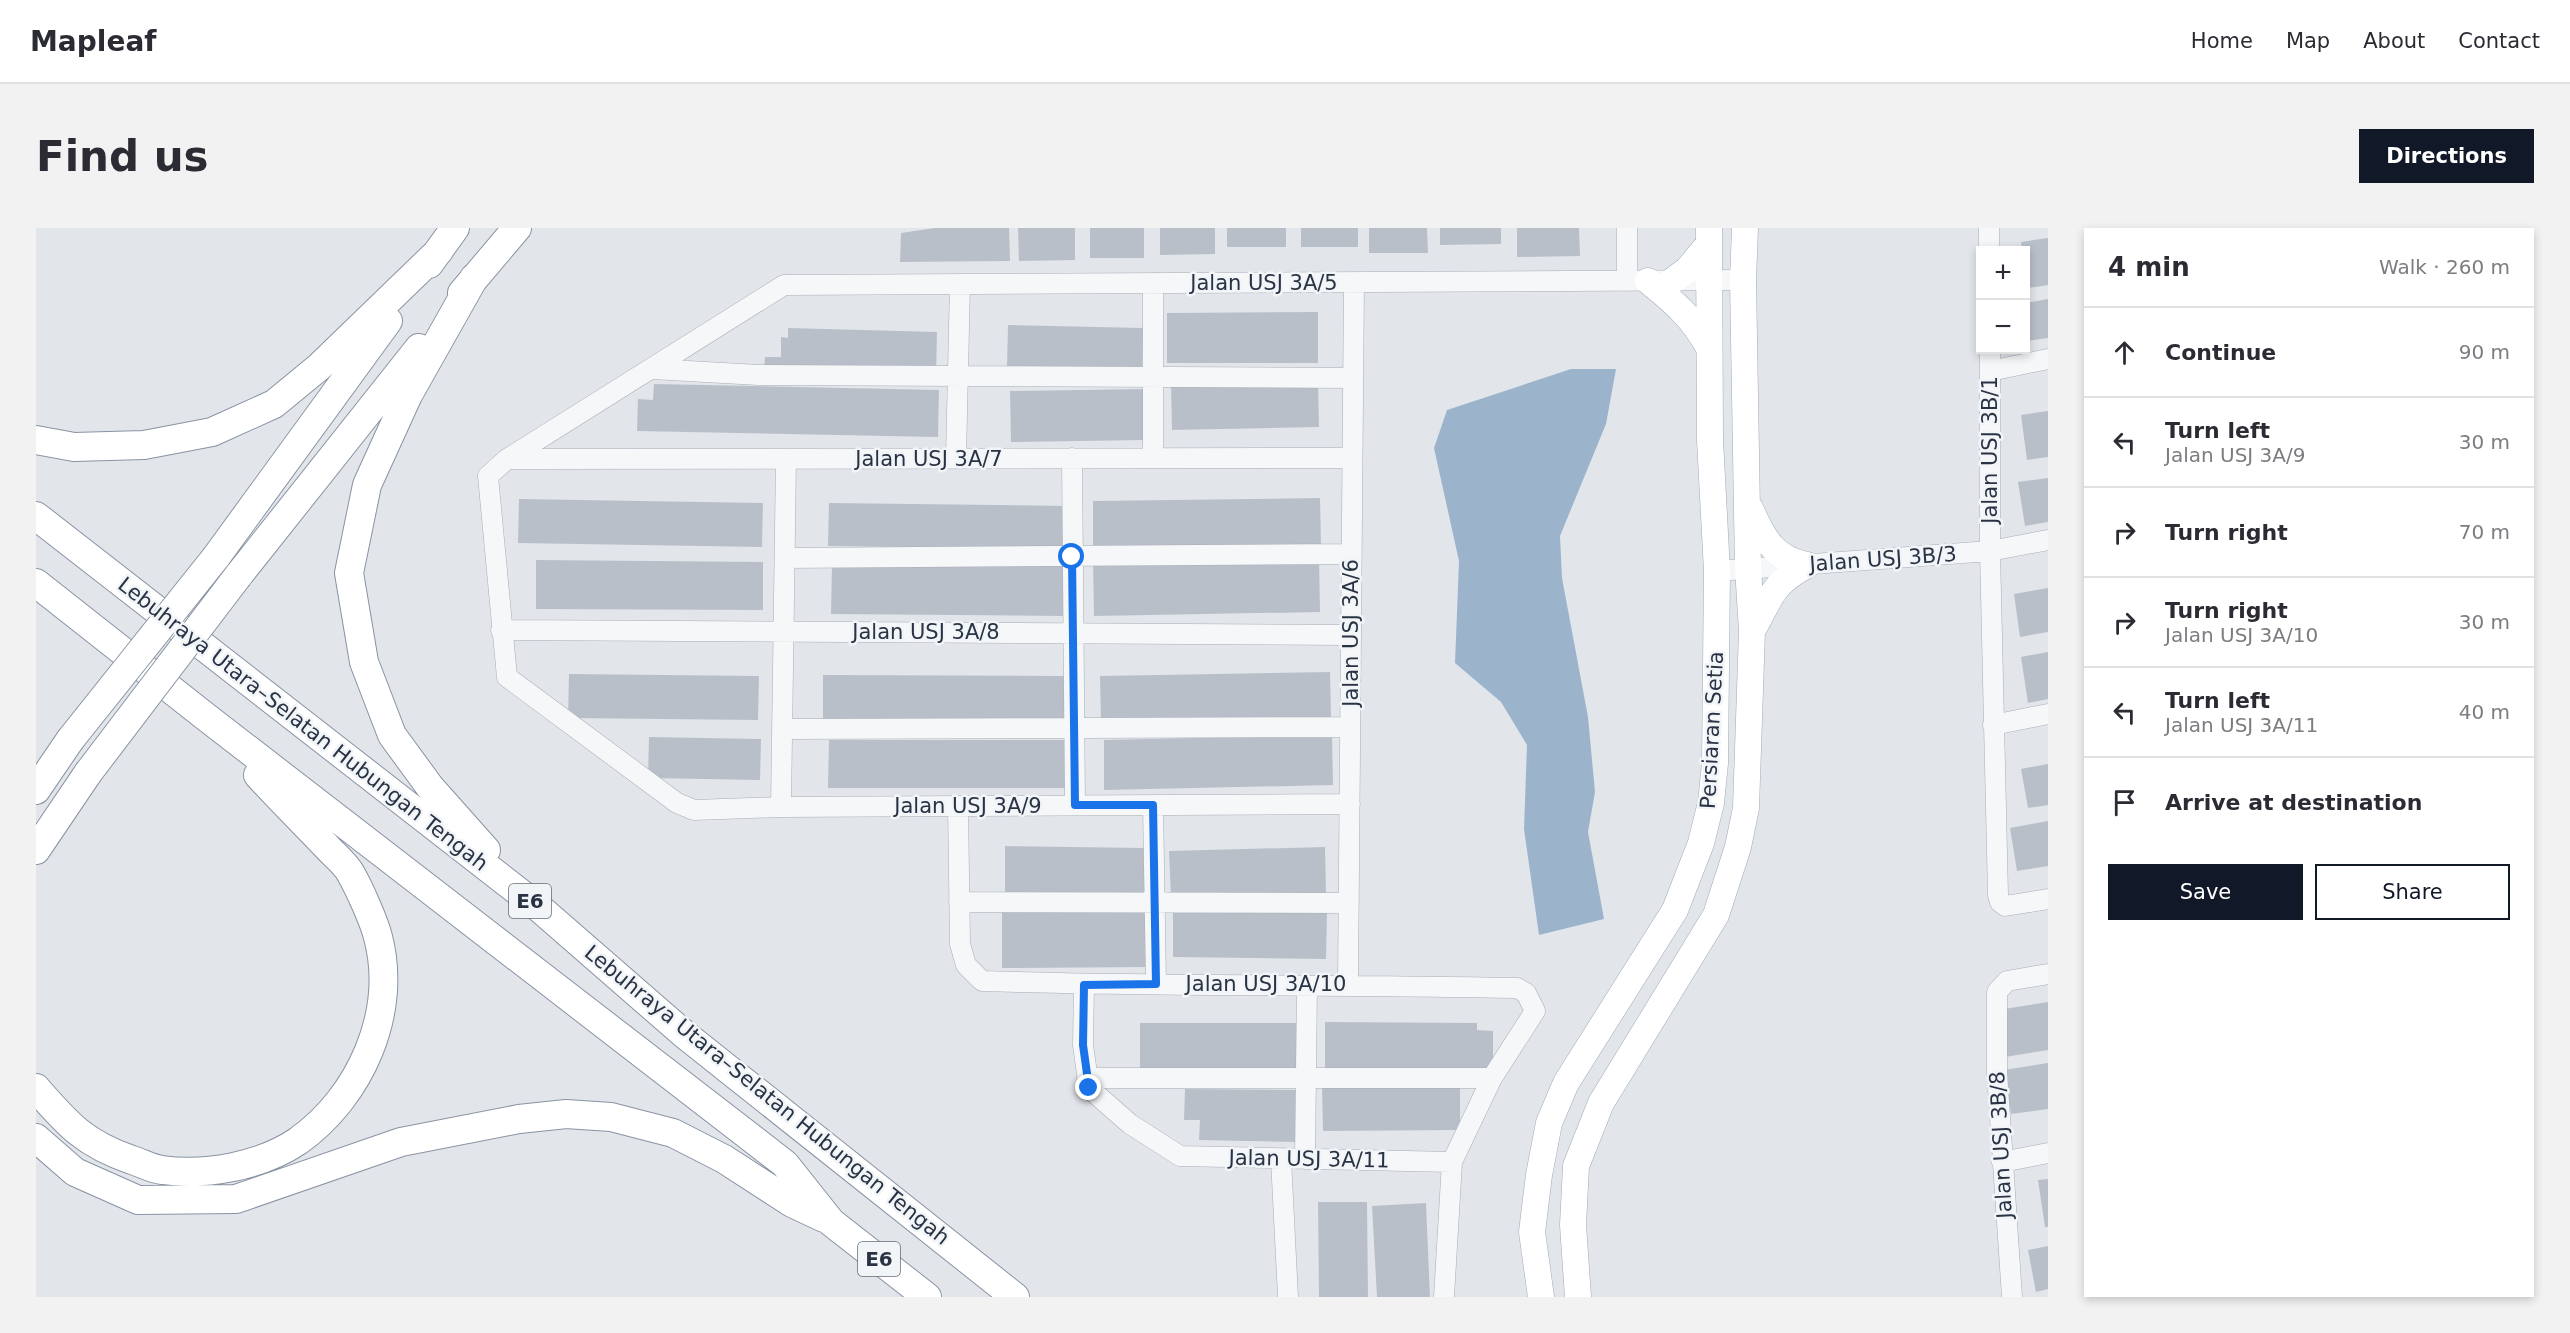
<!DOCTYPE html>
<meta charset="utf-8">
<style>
body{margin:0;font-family:"DejaVu Sans",sans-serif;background:#f2f2f3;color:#2b2b33}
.controls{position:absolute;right:18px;top:18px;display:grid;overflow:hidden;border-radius:0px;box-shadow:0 3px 9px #0003}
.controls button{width:54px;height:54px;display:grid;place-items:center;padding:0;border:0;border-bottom:2px solid #e1e1e2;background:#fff;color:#2b2b33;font:30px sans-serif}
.stop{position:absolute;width:18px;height:18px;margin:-14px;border:4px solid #1a73e8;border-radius:50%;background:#fff}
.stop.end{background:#1a73e8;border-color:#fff;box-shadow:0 2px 6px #0008}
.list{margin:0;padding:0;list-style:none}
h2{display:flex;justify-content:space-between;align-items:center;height:78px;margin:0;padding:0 24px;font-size:26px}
h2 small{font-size:20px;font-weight:400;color:#7c7c81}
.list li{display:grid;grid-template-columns:39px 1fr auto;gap:18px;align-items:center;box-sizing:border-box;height:90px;padding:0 24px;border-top:2px solid #e1e1e2}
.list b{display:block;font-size:22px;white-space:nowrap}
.list p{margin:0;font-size:20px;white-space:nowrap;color:#7c7c81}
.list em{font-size:20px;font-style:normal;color:#7c7c81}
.actions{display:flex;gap:12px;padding:18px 24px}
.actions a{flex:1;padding:14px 0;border:2px solid #111827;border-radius:0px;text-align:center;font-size:21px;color:#111827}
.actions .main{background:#111827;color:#fff}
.icon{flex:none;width:33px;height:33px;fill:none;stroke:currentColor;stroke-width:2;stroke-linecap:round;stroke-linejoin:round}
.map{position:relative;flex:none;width:2012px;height:1069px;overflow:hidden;border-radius:0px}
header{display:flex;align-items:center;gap:36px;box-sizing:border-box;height:84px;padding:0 30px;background:#fff;border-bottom:2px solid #e1e1e2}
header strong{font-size:28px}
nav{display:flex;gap:33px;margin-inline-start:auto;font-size:21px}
.intro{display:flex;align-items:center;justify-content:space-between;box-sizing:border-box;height:144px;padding:0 36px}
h1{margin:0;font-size:42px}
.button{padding:15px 27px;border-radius:0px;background:#111827;color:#fff;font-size:21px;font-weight:700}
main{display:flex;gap:36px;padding:0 36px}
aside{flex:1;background:#fff;border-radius:0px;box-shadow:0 3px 9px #0003}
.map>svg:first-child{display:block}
</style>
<header>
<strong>Mapleaf</strong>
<nav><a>Home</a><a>Map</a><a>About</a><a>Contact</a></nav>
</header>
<div class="intro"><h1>Find us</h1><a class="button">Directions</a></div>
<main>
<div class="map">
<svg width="2012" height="1069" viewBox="0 0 2012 1069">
<rect width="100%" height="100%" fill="#e2e6eb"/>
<path fill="#9cb3cc" d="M 1535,141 L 1580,141 L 1570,196 L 1524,308 L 1526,350 L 1552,489 L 1559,564 L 1552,604 L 1568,691 L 1503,707 L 1488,601 L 1491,517 L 1465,474 L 1419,435 L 1423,333 L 1398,220 L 1411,182 Z"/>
<path fill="#b9bfc9" d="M 899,0 L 973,0 L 974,33 L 864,34 L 865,5 Z
M 982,0 L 1039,0 L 1039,32 L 983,33 Z
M 1054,0 L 1108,0 L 1108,30 L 1054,30 Z
M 1124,0 L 1179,0 L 1179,26 L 1124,27 Z
M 1191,0 L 1250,0 L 1250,19 L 1191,19 Z
M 1265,0 L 1322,0 L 1322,19 L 1265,19 Z
M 1333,0 L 1391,0 L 1392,25 L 1333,25 Z
M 1404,0 L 1465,0 L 1465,16 L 1404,17 Z
M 1481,0 L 1543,0 L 1544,28 L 1481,29 Z
M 2012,10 L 2012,57 L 1992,60 L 1990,22 L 1986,22 L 1985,14 Z
M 2012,71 L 2012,110 L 1991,113 L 1990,75 Z
M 1282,84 L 1282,135 L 1131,135 L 1131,85 Z
M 972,97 L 1107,100 L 1106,141 L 971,138 Z
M 752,100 L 901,104 L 900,146 L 728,142 L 729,129 L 745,129 L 745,109 L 752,110 Z
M 1282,153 L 1283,199 L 1136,202 L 1135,157 Z
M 618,156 L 903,162 L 902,209 L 601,203 L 602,171 L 617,172 Z
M 1109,161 L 1109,212 L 975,214 L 974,163 Z
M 2012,183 L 2012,229 L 1991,232 L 1985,187 Z
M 2012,250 L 2012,294 L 1989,298 L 1982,254 Z
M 1284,270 L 1285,317 L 1057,320 L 1057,273 Z
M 483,271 L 727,275 L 726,319 L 482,315 Z
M 793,275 L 1032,278 L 1032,321 L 792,318 Z
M 1283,329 L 1284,384 L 1058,388 L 1057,333 Z
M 500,332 L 727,334 L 727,382 L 500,381 Z
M 796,335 L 1029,338 L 1028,388 L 795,386 Z
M 2012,360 L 2012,404 L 1984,409 L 1978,366 Z
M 2012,424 L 2012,471 L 1992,475 L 1985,429 Z
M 1294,444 L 1295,489 L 1065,493 L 1064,448 Z
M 533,446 L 723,448 L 722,492 L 532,490 Z
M 787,447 L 1028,448 L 1028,493 L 787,493 Z
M 1296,507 L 1297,557 L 1068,562 L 1068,512 Z
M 613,509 L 725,511 L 724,552 L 612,550 Z
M 793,512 L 1029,512 L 1029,560 L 792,560 Z
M 2012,536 L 2012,577 L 1992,580 L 1985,541 Z
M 2012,593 L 2012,638 L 1981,643 L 1974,600 Z
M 969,618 L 1109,620 L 1108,669 L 969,667 Z
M 1289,619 L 1290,666 L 1135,670 L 1133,623 Z
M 1110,681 L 1111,739 L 966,740 L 966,683 Z
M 1137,683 L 1291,684 L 1290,731 L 1137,729 Z
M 2012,774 L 2012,822 L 1969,829 L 1962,782 Z
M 1289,794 L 1441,795 L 1441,802 L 1457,803 L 1457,844 L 1289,843 Z
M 1104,795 L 1262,795 L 1262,842 L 1104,842 Z
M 2012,835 L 2012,881 L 1975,886 L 1968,842 Z
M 1424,855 L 1424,902 L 1287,903 L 1286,856 Z
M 1149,861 L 1260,862 L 1259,914 L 1163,912 L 1164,892 L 1148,892 Z
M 2012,951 L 2012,999 L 2009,999 L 2002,952 Z
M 1282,974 L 1331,974 L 1332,1069 L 1283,1069 Z
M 1390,975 L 1394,1069 L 1341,1069 L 1336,978 Z
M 2012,1018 L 2012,1061 L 2000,1064 L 1992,1022 Z"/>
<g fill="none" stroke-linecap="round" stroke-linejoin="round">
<g stroke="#a7adb6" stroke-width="21">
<path id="minor" d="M 1953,22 L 1953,0
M 1591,53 L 1591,0
M 1117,55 L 1117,230
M 1954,122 L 1954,323 L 1962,667 L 1964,674 L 1969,678 L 2012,671
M 616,141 L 723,147 L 1317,150
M 1954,143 L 2012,131
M 920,230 L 924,56
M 1036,230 L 1039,577
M 471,231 L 1316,230
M 749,330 L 1315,326
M 1681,343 L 1954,323 L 2012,312
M 465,402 L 1315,407
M 1957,497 L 2012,486
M 746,501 L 1314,499
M 1314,576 L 745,579 L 658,582 L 641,575 L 471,449 L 452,248 L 471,231 L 748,57 L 1707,52
M 1117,577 L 1120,756
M 922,578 L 924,716 L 930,737 L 946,753 C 1124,759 1303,756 1481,760 L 1490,765 L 1499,783 L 1456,850 L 1416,934 L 1408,1069
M 745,579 L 750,231
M 923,674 L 1313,675
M 1312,756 L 1318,54
M 1048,757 L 1047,817 L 1053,860 L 1094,896 L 1144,928 L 1416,934
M 1051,850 L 1456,850
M 1245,931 L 1252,1069
M 1269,931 L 1271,757
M 1966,934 L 2012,925
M 1976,1069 L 1961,845 L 1961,764 L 1971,753 L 2012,746"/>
</g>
<g stroke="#a1aab8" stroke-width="27">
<path id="major" d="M 1612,53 C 1638,74 1657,90 1673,120
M 1636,53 L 1651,42 L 1673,16
M 1714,280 C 1727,310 1738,331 1771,337
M 1716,403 C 1736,369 1734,357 1771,337
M 1505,1069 L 1496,1004 L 1503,947 L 1513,895 L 1530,855 L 1639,682 L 1665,615 L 1675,575 L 1679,535 L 1681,343 L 1674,212 L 1673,0
M 1542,1069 L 1537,997 L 1540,938 L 1565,875 L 1680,687 L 1702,619 L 1710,580 L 1716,403 L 1712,340 L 1707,52 L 1709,0"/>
</g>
<g stroke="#8993a3" stroke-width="30">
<path id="highway" d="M 393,36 L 419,0
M 438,50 L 372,167 L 331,257 L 313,345 L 328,434 L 356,507 L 394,559 L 450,622
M 426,65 L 481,0
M 0,212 L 38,219 L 108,217 L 176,204 L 238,176 L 283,139 L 403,23
M 0,288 L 501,678 L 648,806 L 979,1069
M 180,329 L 352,93
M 202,348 L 383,120
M 0,355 L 170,489 L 749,936 L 795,994 L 891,1069
M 0,562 L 34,512
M 0,622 L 52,545
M 0,860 C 32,897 49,916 96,932 C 106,935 116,941 126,942 C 170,948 225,938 262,913 C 324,869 362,785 342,709 C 338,693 323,660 315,646 C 310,636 299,628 291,619 C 268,595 244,571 222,547
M 0,910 L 39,944 L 102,972 L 200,971 L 365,914 L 483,891 L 530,886 L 575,889 L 637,905 L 688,931 L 756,975 L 788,990"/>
</g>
<use href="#minor" stroke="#f6f7f9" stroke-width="20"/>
<use href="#major" stroke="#fff" stroke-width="26"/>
<use href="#highway" stroke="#fff" stroke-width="28"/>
<g stroke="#8993a3" stroke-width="30" stroke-linecap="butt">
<path id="highway-bridge" d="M 34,512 L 180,329
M 52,545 L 202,348"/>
</g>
<use href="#highway-bridge" stroke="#fff" stroke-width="28"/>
</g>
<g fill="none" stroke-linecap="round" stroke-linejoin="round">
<path stroke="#1a73e8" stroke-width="8" d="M 1036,329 L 1039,577 L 1117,577 L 1120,756 L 1048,757 L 1047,817 L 1053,860"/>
</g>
<g text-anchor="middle" stroke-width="5" stroke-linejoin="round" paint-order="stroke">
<g fill="#f2f5f8" stroke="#656d7a" stroke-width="1.5">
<rect x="473" y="656" width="42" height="34" rx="4.5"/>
<rect x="822" y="1014" width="42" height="34" rx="4.5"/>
</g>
<g font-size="20" font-weight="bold" fill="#293344">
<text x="494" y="680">E6</text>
<text x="843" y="1038">E6</text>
</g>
<g font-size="21" fill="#293344" stroke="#f2f5f8">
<text x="1228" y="62">Jalan USJ 3A/5</text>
<text transform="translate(1954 222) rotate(-90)" y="7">Jalan USJ 3B/1</text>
<text x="893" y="238">Jalan USJ 3A/7</text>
<text transform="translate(1847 331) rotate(-4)" y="7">Jalan USJ 3B/3</text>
<text x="890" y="411">Jalan USJ 3A/8</text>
<text transform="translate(1315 405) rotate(-90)" y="7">Jalan USJ 3A/6</text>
<text transform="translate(267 496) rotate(38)" y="7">Lebuhraya Utara–Selatan Hubungan Tengah</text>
<text transform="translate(1676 502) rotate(-87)" y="7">Persiaran Setia</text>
<text x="932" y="585">Jalan USJ 3A/9</text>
<text x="1230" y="763">Jalan USJ 3A/10</text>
<text transform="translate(731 867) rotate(39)" y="7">Lebuhraya Utara–Selatan Hubungan Tengah</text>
<text transform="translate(1965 917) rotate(-93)" y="7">Jalan USJ 3B/8</text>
<text transform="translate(1273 931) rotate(1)" y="7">Jalan USJ 3A/11</text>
</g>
</g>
</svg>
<div class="controls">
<button>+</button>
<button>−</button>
</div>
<div class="stop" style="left:1036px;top:329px"></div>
<div class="stop end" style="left:1053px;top:860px"></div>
</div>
<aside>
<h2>4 min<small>Walk · 260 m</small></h2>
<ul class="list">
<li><svg class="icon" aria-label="ahead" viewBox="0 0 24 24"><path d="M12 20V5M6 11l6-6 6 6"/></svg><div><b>Continue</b></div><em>90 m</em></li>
<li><svg class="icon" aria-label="left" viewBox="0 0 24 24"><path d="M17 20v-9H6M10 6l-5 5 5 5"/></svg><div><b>Turn left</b><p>Jalan USJ 3A/9</p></div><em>30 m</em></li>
<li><svg class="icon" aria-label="right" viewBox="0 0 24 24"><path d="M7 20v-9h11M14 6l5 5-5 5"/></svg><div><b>Turn right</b></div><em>70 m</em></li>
<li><svg class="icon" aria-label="right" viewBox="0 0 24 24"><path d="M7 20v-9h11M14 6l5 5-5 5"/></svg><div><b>Turn right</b><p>Jalan USJ 3A/10</p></div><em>30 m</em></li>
<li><svg class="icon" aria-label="left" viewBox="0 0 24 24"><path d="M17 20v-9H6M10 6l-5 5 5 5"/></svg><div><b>Turn left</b><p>Jalan USJ 3A/11</p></div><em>40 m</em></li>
<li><svg class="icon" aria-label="arrive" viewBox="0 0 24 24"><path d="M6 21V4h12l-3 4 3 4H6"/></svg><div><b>Arrive at destination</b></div></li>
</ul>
<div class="actions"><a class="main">Save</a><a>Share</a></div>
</aside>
</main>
